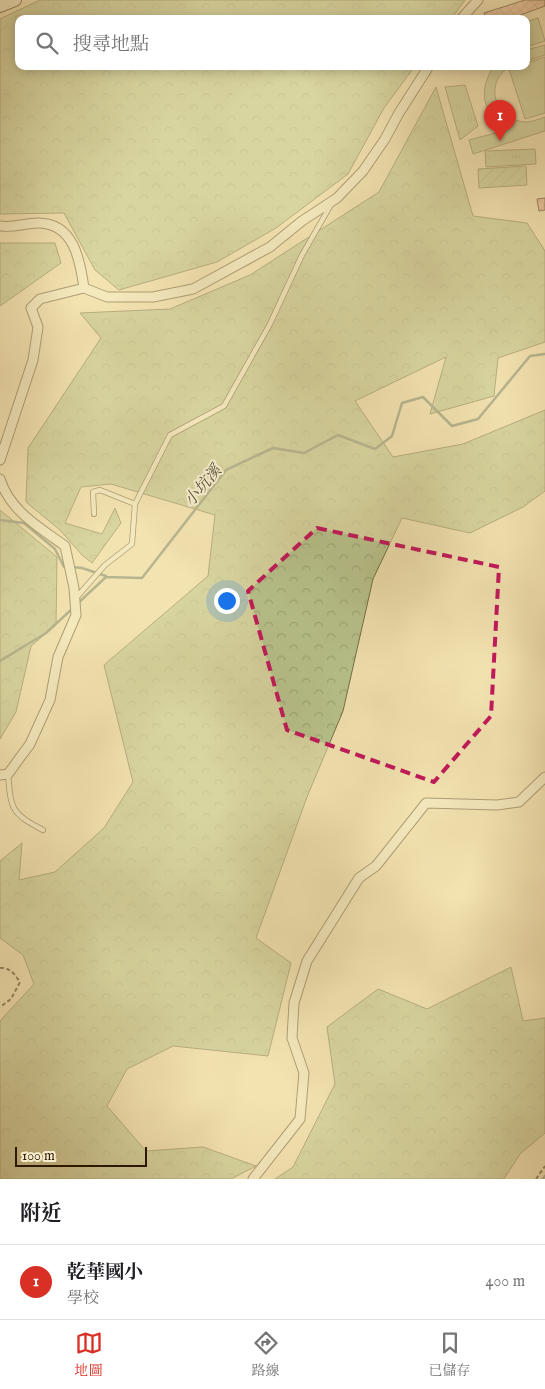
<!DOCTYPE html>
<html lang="zh-TW">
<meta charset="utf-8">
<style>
body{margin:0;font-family:"IM FELL English","Noto Serif TC",serif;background:#f2f2f2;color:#202124}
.scale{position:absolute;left:15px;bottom:12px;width:132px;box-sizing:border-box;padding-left:5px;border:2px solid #2f1800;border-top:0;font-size:14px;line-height:18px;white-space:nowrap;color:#2f1800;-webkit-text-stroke:4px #f7edcc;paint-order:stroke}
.you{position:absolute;left:226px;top:600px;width:18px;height:18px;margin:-12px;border:4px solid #fff;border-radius:50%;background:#1a73e8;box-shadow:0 0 0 8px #1a73e833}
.badge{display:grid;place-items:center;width:32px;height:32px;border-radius:50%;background:#d93025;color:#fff;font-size:16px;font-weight:700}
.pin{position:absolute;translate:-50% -41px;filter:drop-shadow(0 1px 2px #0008)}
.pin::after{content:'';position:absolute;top:26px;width:18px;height:15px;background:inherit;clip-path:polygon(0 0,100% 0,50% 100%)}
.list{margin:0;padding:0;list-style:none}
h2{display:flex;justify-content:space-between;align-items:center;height:65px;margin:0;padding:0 20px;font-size:21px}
h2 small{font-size:16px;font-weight:400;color:#757577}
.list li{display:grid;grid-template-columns:32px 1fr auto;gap:15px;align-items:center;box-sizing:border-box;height:75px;padding:0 20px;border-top:1px solid #e0e0e0}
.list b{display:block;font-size:19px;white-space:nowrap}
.list p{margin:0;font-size:16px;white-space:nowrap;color:#757577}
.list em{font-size:16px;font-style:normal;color:#757577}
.icon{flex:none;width:28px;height:28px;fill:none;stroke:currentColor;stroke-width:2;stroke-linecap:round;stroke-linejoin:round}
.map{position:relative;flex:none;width:545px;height:1179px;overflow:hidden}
.search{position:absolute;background:#fff;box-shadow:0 2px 12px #0003;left:15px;right:15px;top:15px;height:55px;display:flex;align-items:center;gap:12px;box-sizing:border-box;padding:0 18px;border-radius:10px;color:#757577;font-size:19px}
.sheet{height:140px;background:#fff}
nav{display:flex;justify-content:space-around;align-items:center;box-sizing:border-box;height:70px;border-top:1px solid #e0e0e0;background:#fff;font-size:14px;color:#757577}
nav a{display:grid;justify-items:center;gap:2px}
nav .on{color:#d93025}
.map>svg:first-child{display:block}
</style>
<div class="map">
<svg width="545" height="1179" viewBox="0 0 545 1179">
<defs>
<pattern id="grass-tufts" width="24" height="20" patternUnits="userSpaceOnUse" patternTransform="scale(1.25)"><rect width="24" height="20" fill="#b9c48d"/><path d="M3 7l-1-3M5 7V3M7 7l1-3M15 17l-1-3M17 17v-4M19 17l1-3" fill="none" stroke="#9fa878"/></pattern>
<pattern id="forest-crowns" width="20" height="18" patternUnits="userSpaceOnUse" patternTransform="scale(1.25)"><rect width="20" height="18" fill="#b9c48d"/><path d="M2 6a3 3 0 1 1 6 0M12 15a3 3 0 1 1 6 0" fill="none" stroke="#9fa878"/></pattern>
<pattern id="garden-furrows" width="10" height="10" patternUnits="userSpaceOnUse" patternTransform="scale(1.25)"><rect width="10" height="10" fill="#b9c48d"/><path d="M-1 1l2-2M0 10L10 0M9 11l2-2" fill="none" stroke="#9fa878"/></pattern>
<pattern id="building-cross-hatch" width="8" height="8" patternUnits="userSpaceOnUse" patternTransform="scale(1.25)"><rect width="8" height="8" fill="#e9ae90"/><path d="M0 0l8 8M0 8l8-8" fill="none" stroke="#c8957a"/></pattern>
</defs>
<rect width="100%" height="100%" fill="#f3e3b1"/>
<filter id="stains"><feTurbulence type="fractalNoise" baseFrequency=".004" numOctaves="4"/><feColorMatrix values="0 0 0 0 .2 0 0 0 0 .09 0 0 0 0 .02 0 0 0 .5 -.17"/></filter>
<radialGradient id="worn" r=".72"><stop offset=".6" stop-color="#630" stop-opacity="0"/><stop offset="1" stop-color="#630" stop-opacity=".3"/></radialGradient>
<path fill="url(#grass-tufts)" stroke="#746e46" d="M 465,85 L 478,126 L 460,140 L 445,87 Z
M 535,149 L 536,164 L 486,167 L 485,151 Z"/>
<path fill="url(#forest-crowns)" stroke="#746e46" d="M 40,0 L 465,0 L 451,19 L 19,19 L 19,66 L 415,66 L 384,108 L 348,174 L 276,228 L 217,262 L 119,290 L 95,270 L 64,213 L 0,214 L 0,19 Z
M 436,87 L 473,216 L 527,223 L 545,251 L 545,342 L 498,358 L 494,396 L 430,414 L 446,357 L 355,401 L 393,457 L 463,444 L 545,410 L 545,491 L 523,507 L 470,533 L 402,518 L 373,579 L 343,711 L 307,797 L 256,938 L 291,963 L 268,1056 L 173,1046 L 127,1069 L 107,1106 L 146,1151 L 203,1147 L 256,1166 L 231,1179 L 0,1179 L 0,1021 L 34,984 L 23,955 L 0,938 L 0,861 L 22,843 L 19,880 L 55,872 L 104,828 L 133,782 L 104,665 L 208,576 L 215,515 L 111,484 L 81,487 L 65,523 L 102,534 L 115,508 L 121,523 L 92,563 L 82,555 L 60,530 L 26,502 L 28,448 L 101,338 L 80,313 L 170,309 L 250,275 L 379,192 Z
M 0,243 L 55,243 L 61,263 L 0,306 Z
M 0,510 L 57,557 L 56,625 L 31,646 L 16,712 L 0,739 Z
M 511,967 L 523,1021 L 545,1018 L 545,1133 L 520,1154 L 504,1179 L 275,1179 L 293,1167 L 335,1084 L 327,1027 L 378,989 L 427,1009 Z"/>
<path fill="url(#garden-furrows)" stroke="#746e46" d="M 526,166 L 527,185 L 479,188 L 478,169 Z"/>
<path fill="#b9c48d" stroke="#746e46" d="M 538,18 L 545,41 L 526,47 L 526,22 Z
M 545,45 L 545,55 L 526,61 L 526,50 Z
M 545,57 L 545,113 L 525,119 L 509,69 L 526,66 L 526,63 Z
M 494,66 L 511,66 C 482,82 495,121 526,122 C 532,122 539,119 545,117 L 545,131 L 473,154 L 469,140 L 507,130 C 483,113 477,92 494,66 Z"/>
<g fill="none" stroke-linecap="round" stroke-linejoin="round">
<path stroke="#707c66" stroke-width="2.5" d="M 0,520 L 24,523 L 55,549 L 64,567 L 67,567
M 73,567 L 82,568 L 106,576
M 77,604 L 106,577 L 142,578 L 226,470 L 273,448 L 304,453 L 338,435 L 375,449 L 392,436 L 402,403 L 423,397 L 452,426 L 478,419 L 530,356 L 545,354
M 0,661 L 46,633 L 73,608
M 543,1179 L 545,1176"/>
</g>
<path fill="url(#building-cross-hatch)" stroke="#2f1800" d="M 525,0 L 545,0 L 545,6 L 510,19 L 486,19 L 484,13 Z
M 545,198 L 545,210 L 539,211 L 537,199 Z"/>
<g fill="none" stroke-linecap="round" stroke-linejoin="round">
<g stroke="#604b2c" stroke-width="6">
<path id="lane" d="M 94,514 L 93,492 L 100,490 L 135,504
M 75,599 L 105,565 L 132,544 L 135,504 L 170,435 L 224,406 L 270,324 L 302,255 L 332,203
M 8,774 C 11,810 11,813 43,830"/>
</g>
<g stroke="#604b2c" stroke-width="11">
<path id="street" d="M 461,19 L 478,0
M 0,226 C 14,228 25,223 38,223 C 74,223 80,260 84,288 L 107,297 L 153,297 L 193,289 L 270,247 L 302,221 L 337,198 L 363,171 L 385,139 L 399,113 L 429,66
M 0,460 L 33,360 L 38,327 L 31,308 L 40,299 L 84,288
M 0,479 C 10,511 39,527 65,546 L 74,588 L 76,615 L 58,657 L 50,700 L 30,744 L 8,774 L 0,775
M 253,1179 L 300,1119 L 304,1073 L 292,1038 L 294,1003 L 307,961 L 359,878 L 376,866 L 426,803 L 497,805 L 519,802 L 545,777"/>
</g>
<g stroke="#2f1800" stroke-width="14">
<path id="secondary" d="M 0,6 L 15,0"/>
</g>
<path stroke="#2f1800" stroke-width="2" stroke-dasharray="4 2.5" stroke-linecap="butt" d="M 0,968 C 10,967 15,975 20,982 L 11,999 L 0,1007
M 536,1179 L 545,1166"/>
<use href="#lane" stroke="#f7edcc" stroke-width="4.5"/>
<use href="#street" stroke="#f7edcc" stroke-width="9"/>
<use href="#secondary" stroke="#f7edcc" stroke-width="12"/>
</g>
<path d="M0 0H545V1179H0ZM 317,528 L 499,567 L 491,716 L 434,782 L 287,730 L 248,591 Z" fill="#f3e3b1" fill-opacity=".55" fill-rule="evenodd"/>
<path fill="none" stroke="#c2185b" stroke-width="4" stroke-dasharray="10 6" stroke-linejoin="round" d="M 317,528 L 499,567 L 491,716 L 434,782 L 287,730 L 248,591 Z"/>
<g text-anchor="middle" stroke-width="4" stroke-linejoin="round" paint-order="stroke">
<g font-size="16" font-style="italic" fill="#55523c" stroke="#f7edcc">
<text transform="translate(202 485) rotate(-50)" y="6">小坑溪</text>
</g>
</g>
<rect width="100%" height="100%" filter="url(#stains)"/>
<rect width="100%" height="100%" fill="url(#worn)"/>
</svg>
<div class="scale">100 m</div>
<div class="you"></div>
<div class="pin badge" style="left:500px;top:141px">1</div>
<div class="search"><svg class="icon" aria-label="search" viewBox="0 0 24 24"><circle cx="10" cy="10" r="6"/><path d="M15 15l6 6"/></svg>搜尋地點</div>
</div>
<section class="sheet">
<h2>附近<small></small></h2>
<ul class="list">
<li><span class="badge">1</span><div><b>乾華國小</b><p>學校</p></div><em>400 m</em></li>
</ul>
</section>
<nav>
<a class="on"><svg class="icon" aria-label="map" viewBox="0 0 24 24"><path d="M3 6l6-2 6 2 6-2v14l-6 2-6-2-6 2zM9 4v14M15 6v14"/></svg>地圖</a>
<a><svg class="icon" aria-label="directions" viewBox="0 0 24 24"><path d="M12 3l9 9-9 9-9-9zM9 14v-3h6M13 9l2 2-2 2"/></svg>路線</a>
<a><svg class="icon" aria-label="saved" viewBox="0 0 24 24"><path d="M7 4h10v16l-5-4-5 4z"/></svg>已儲存</a>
</nav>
